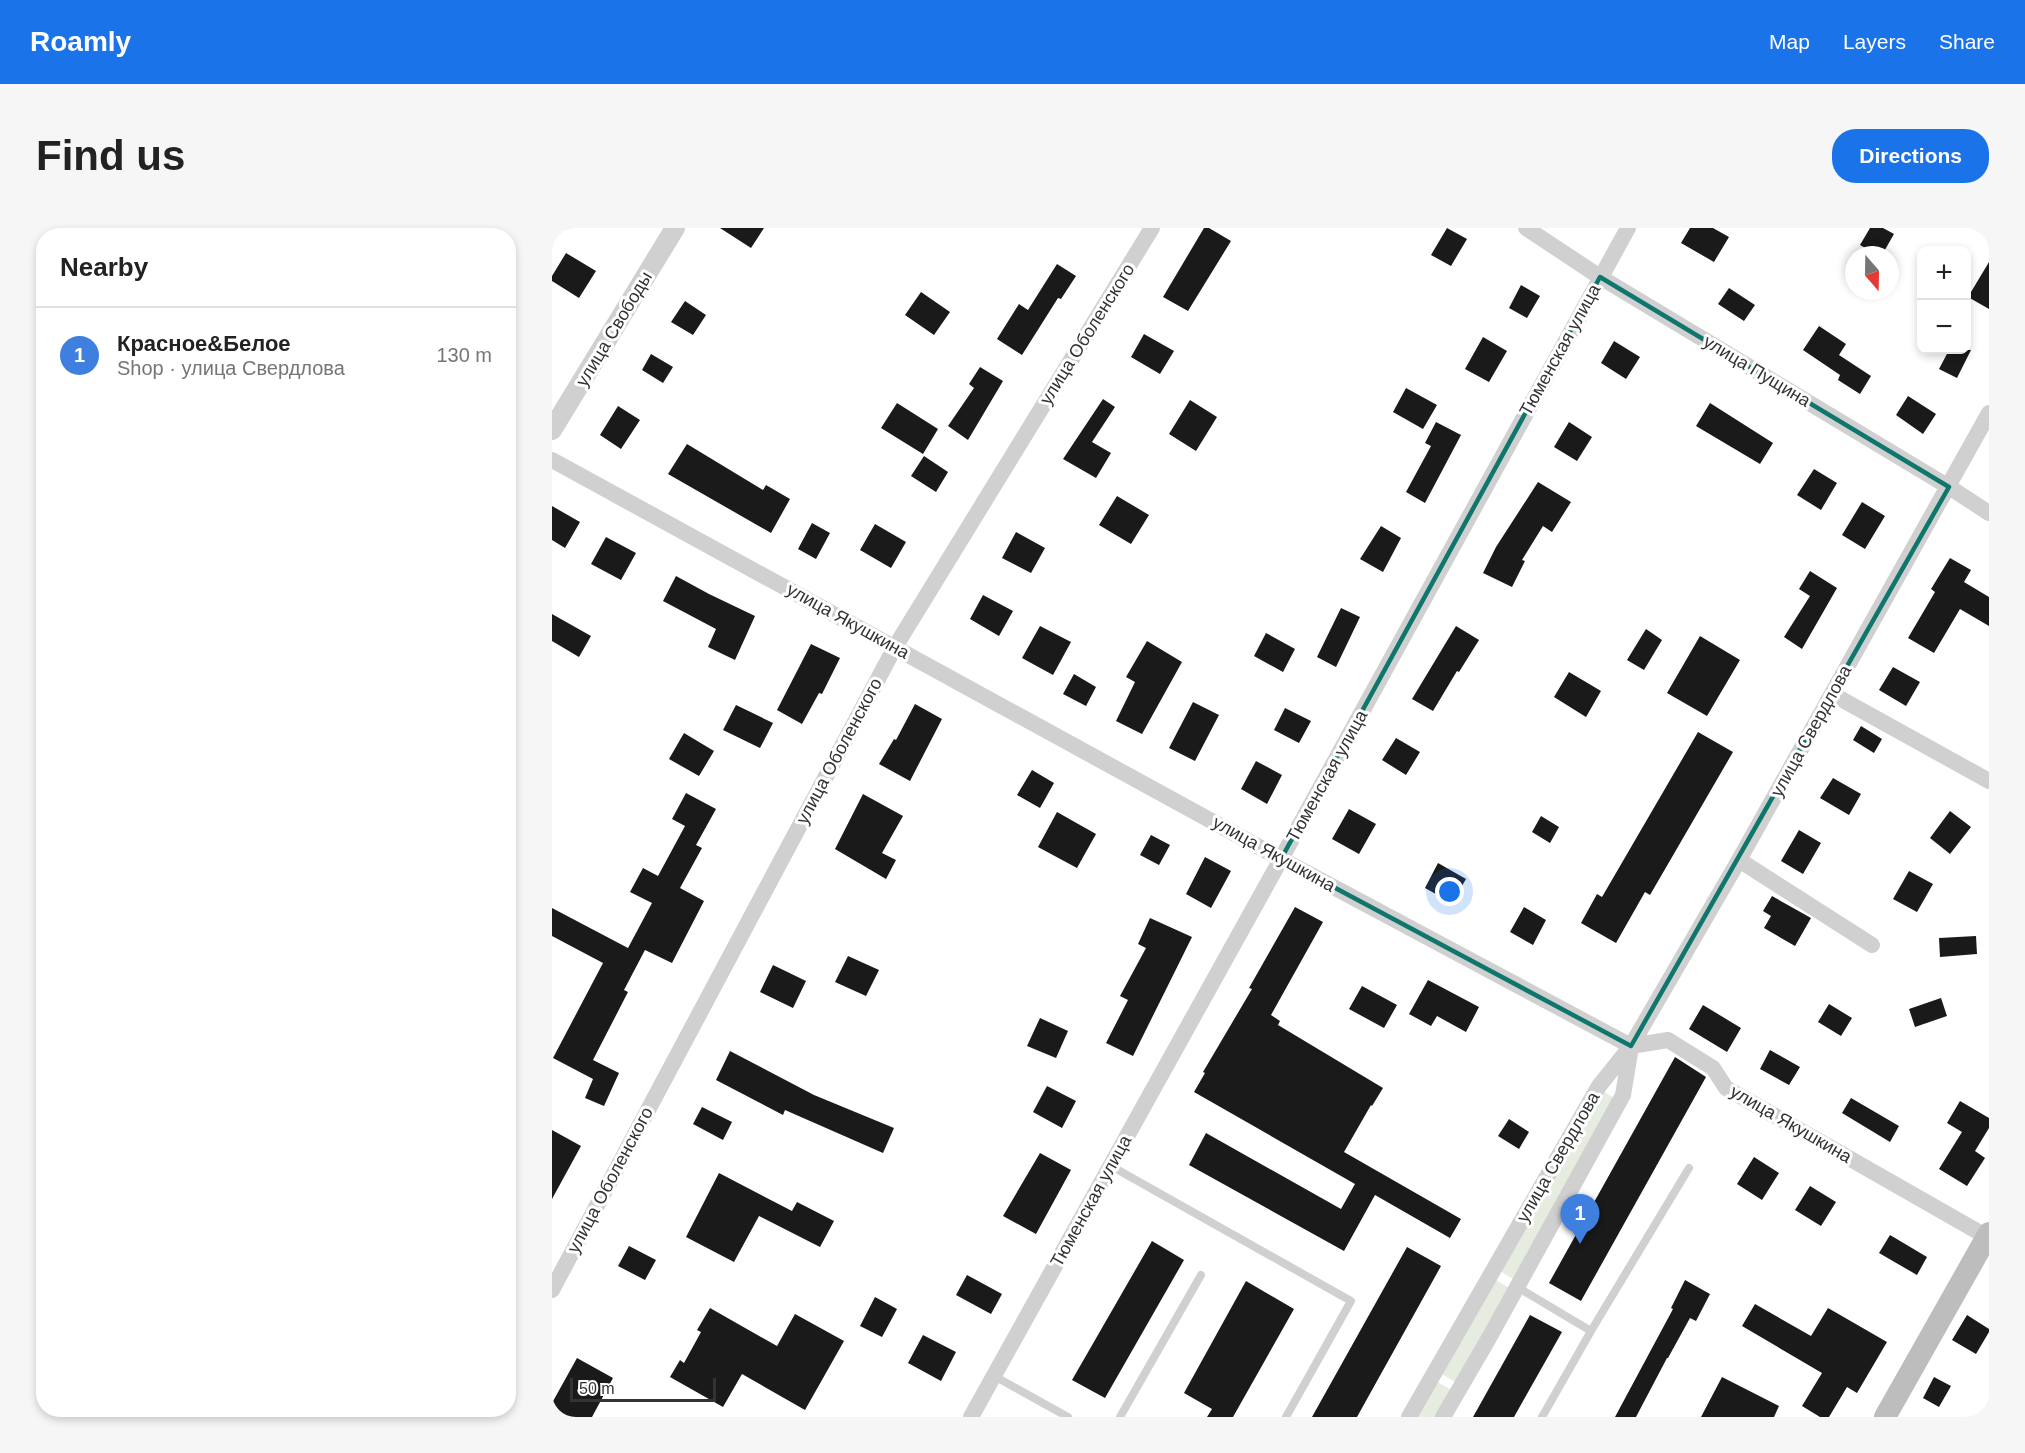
<!DOCTYPE html>
<meta charset="utf-8">
<style>
body{margin:0;font-family:Arial,sans-serif;background:#f6f6f6;color:#222}
.controls{position:absolute;right:18px;top:18px;display:grid;overflow:hidden;border-radius:12px;box-shadow:0 3px 9px #0003}
.controls button{width:54px;height:54px;display:grid;place-items:center;padding:0;border:0;border-bottom:2px solid #e0e0e0;background:#fff;color:#222;font:30px sans-serif}
.compass{position:absolute;left:1293px;top:18px;width:54px;height:54px;border-radius:50%;background:#fff;box-shadow:0 3px 9px #0003;rotate:160deg}
.scale{position:absolute;left:18px;bottom:15px;width:146px;box-sizing:border-box;padding-left:6px;border:3px solid #333;border-top:0;font-size:16px;line-height:21px;white-space:nowrap;color:#333;-webkit-text-stroke:4px #fff;paint-order:stroke}
.you{position:absolute;left:898px;top:664px;width:21px;height:21px;margin:-15px;border:4px solid #fff;border-radius:50%;background:#1a73e8;box-shadow:0 0 0 9px #1a73e833}
.badge{display:grid;place-items:center;width:39px;height:39px;border-radius:50%;background:#1a73e8;color:#fff;font-size:20px;font-weight:700}
.pin{position:absolute;translate:-50% -50px;filter:drop-shadow(0 2px 3px #0008)}
.pin::after{content:'';position:absolute;top:32px;width:21px;height:18px;background:inherit;clip-path:polygon(0 0,100% 0,50% 100%)}
.list{margin:0;padding:0;list-style:none}
h2{display:flex;justify-content:space-between;align-items:center;height:78px;margin:0;padding:0 24px;font-size:26px}
h2 small{font-size:20px;font-weight:400;color:#767676}
.list li{display:grid;grid-template-columns:39px 1fr auto;gap:18px;align-items:center;box-sizing:border-box;height:96px;padding:0 24px;border-top:2px solid #e0e0e0}
.list b{display:block;font-size:22px;white-space:nowrap}
.list p{margin:0;font-size:20px;white-space:nowrap;color:#767676}
.list em{font-size:20px;font-style:normal;color:#767676}
.map{position:relative;flex:none;width:1437px;height:1189px;overflow:hidden;border-radius:24px}
header{display:flex;align-items:center;gap:36px;box-sizing:border-box;height:84px;padding:0 30px;background:#1a73e8;color:#fff}
header strong{font-size:28px}
nav{display:flex;gap:33px;margin-inline-start:auto;font-size:21px}
.intro{display:flex;align-items:center;justify-content:space-between;box-sizing:border-box;height:144px;padding:0 36px}
h1{margin:0;font-size:42px}
.button{padding:15px 27px;border-radius:24px;background:#1a73e8;color:#fff;font-size:21px;font-weight:700}
main{display:flex;gap:36px;padding:0 36px}
aside{flex:1;background:#fff;border-radius:24px;box-shadow:0 3px 9px #0003}
.map>svg:first-child{display:block}
</style>
<header>
<strong>Roamly</strong>
<nav><a>Map</a><a>Layers</a><a>Share</a></nav>
</header>
<div class="intro"><h1>Find us</h1><a class="button">Directions</a></div>
<main>
<aside>
<h2>Nearby<small></small></h2>
<ul class="list">
<li><span class="badge" style="background:#3f7fe0">1</span><div><b>Красное&amp;Белое</b><p>Shop · улица Свердлова</p></div><em>130 m</em></li>
</ul>
</aside>
<div class="map">
<svg width="1437" height="1189" viewBox="0 0 1437 1189">
<rect width="100%" height="100%" fill="#fff"/>
<path fill="#e6ecdf" d="M 1049,862 L 1064,871 L 963,1052 L 948,1043 Z
M 942,1051 L 959,1061 L 905,1155 L 888,1145 Z
M 884,1153 L 901,1163 L 886,1189 L 864,1189 Z"/>
<path fill="#1a1a1a" d="M 168,0 L 212,0 L 199,20 Z
M 652,0 L 657,0 L 679,13 L 636,83 L 611,69 Z
M 895,0 L 915,11 L 899,38 L 879,27 Z
M 1138,0 L 1161,0 L 1177,9 L 1162,34 L 1129,15 Z
M 1318,0 L 1331,0 L 1342,6 L 1330,27 L 1326,27 L 1308,17 Z
M 14,25 L 44,43 L 27,70 L 0,53 L 0,48 Z
M 1437,34 L 1437,81 L 1416,69 Z
M 505,36 L 524,48 L 509,71 L 506,70 L 470,127 L 445,111 L 467,76 L 476,82 Z
M 969,57 L 988,68 L 975,90 L 957,80 Z
M 1177,60 L 1203,77 L 1192,93 L 1166,76 Z
M 369,64 L 398,84 L 382,107 L 353,87 Z
M 133,73 L 154,87 L 141,107 L 119,94 Z
M 1267,98 L 1294,116 L 1287,127 L 1319,148 L 1308,166 L 1286,152 L 1288,147 L 1251,122 Z
M 592,106 L 622,123 L 608,146 L 579,129 Z
M 931,109 L 955,123 L 937,154 L 913,141 Z
M 1062,113 L 1088,129 L 1074,151 L 1049,135 Z
M 1397,122 L 1419,122 L 1405,150 L 1387,141 Z
M 99,126 L 121,139 L 111,155 L 90,142 Z
M 428,139 L 451,153 L 416,212 L 396,198 L 422,160 L 417,156 Z
M 854,160 L 885,177 L 871,201 L 841,184 Z
M 1356,168 L 1384,186 L 1371,206 L 1344,187 Z
M 551,171 L 563,179 L 540,214 L 559,225 L 544,250 L 511,231 Z
M 638,172 L 665,189 L 644,223 L 617,206 Z
M 345,175 L 386,201 L 371,226 L 329,200 Z
M 1158,175 L 1221,215 L 1208,236 L 1144,198 Z
M 66,178 L 88,192 L 69,221 L 48,207 Z
M 884,194 L 909,207 L 873,275 L 854,264 L 879,218 L 873,215 Z
M 1017,194 L 1040,209 L 1025,233 L 1002,219 Z
M 135,216 L 211,262 L 214,257 L 238,271 L 219,305 L 116,246 Z
M 372,228 L 396,244 L 384,264 L 359,248 Z
M 1262,241 L 1285,255 L 1269,282 L 1245,267 Z
M 986,254 L 1019,274 L 1000,304 L 991,298 L 970,332 L 973,333 L 960,359 L 931,345 L 944,319 Z
M 565,268 L 597,287 L 579,316 L 547,297 Z
M 1310,274 L 1333,288 L 1313,321 L 1290,307 Z
M 0,278 L 28,294 L 13,320 L 0,312 Z
M 260,295 L 278,305 L 264,331 L 246,321 Z
M 323,296 L 354,314 L 339,340 L 308,322 Z
M 829,298 L 849,310 L 831,344 L 808,331 Z
M 464,304 L 493,320 L 479,345 L 450,330 Z
M 54,309 L 84,325 L 69,352 L 39,336 Z
M 1398,330 L 1419,342 L 1412,354 L 1437,369 L 1437,398 L 1408,381 L 1382,425 L 1356,410 L 1383,364 L 1379,361 Z
M 1258,343 L 1285,360 L 1250,421 L 1232,409 L 1258,368 L 1247,361 Z
M 124,348 L 157,366 L 203,388 L 183,432 L 156,419 L 164,401 L 111,373 Z
M 431,367 L 461,383 L 447,408 L 418,391 Z
M 789,380 L 808,389 L 784,439 L 765,429 Z
M 0,386 L 39,408 L 27,429 L 0,413 Z
M 488,398 L 519,414 L 501,447 L 470,430 Z
M 904,398 L 927,412 L 907,444 L 905,443 L 881,483 L 860,471 Z
M 1094,401 L 1110,412 L 1092,442 L 1075,432 Z
M 714,405 L 743,421 L 731,444 L 702,428 Z
M 1148,408 L 1188,432 L 1155,488 L 1115,465 Z
M 595,413 L 630,434 L 590,506 L 564,493 L 583,454 L 574,449 Z
M 259,416 L 288,430 L 270,466 L 267,465 L 250,496 L 225,482 Z
M 1341,439 L 1368,454 L 1354,478 L 1327,462 Z
M 1017,444 L 1049,463 L 1034,489 L 1002,469 Z
M 522,446 L 544,459 L 534,478 L 511,466 Z
M 641,474 L 667,487 L 643,533 L 617,520 Z
M 363,476 L 390,491 L 358,553 L 327,536 L 342,511 L 344,512 Z
M 184,477 L 221,495 L 208,520 L 171,502 Z
M 733,480 L 759,493 L 747,515 L 722,502 Z
M 1309,498 L 1330,511 L 1322,525 L 1301,512 Z
M 1146,504 L 1181,524 L 1098,667 L 1093,664 L 1064,715 L 1029,695 L 1045,666 L 1050,669 Z
M 132,505 L 162,523 L 147,548 L 117,531 Z
M 844,510 L 868,524 L 854,547 L 830,532 Z
M 704,533 L 730,547 L 715,576 L 689,561 Z
M 480,542 L 502,555 L 488,580 L 465,567 Z
M 1281,550 L 1309,566 L 1297,587 L 1268,570 Z
M 134,565 L 164,581 L 144,617 L 150,620 L 128,660 L 152,673 L 120,735 L 93,722 L 72,762 L 76,764 L 41,832 L 67,845 L 52,878 L 33,870 L 41,851 L 1,830 L 51,735 L 0,708 L 0,680 L 76,720 L 100,675 L 78,664 L 91,640 L 106,648 L 133,598 L 120,591 Z
M 311,566 L 351,588 L 330,625 L 344,632 L 334,651 L 283,621 Z
M 797,581 L 824,596 L 807,626 L 780,611 Z
M 1398,583 L 1419,599 L 1398,626 L 1378,610 Z
M 505,584 L 544,606 L 525,640 L 486,619 Z
M 989,588 L 1007,599 L 998,615 L 980,604 Z
M 1247,602 L 1269,615 L 1251,646 L 1229,633 Z
M 599,607 L 618,617 L 607,637 L 588,627 Z
M 653,629 L 679,643 L 659,680 L 634,666 Z
M 886,635 L 914,651 L 900,675 L 873,660 Z
M 1357,643 L 1381,656 L 1365,684 L 1341,671 Z
M 1220,668 L 1259,690 L 1243,718 L 1212,700 L 1219,688 L 1211,683 Z
M 743,679 L 771,694 L 719,787 L 728,793 L 726,797 L 831,860 L 820,878 L 819,877 L 792,924 L 909,991 L 898,1010 L 823,967 L 792,1023 L 637,937 L 654,905 L 789,981 L 803,956 L 642,864 L 653,845 L 651,844 L 700,761 L 697,760 Z
M 972,679 L 994,692 L 981,717 L 958,704 Z
M 598,690 L 640,709 L 581,828 L 554,815 L 576,772 L 568,768 L 594,720 L 586,716 Z
M 1424,708 L 1425,726 L 1388,729 L 1387,710 Z
M 296,728 L 327,742 L 314,768 L 283,754 Z
M 221,737 L 254,753 L 241,780 L 208,764 Z
M 876,752 L 927,779 L 914,804 L 885,788 L 879,798 L 857,786 Z
M 810,758 L 845,777 L 832,800 L 797,781 Z
M 1389,770 L 1395,788 L 1363,799 L 1357,781 Z
M 1277,776 L 1300,790 L 1289,808 L 1266,794 Z
M 1151,777 L 1189,800 L 1175,824 L 1137,801 Z
M 488,790 L 516,803 L 504,830 L 475,818 Z
M 1218,822 L 1248,839 L 1237,857 L 1208,841 Z
M 178,823 L 262,867 L 342,900 L 331,925 L 233,882 L 231,887 L 164,852 Z
M 1123,829 L 1154,849 L 1029,1073 L 997,1055 Z
M 495,858 L 524,873 L 510,900 L 481,884 Z
M 1299,870 L 1347,898 L 1338,914 L 1290,885 Z
M 1408,873 L 1437,890 L 1437,900 L 1423,923 L 1433,930 L 1415,958 L 1387,941 L 1410,904 L 1395,895 Z
M 150,879 L 180,894 L 171,912 L 141,896 Z
M 957,891 L 977,904 L 967,921 L 946,908 Z
M 0,902 L 29,918 L 0,971 Z
M 488,925 L 519,942 L 484,1006 L 451,988 Z
M 1202,929 L 1227,945 L 1210,972 L 1185,956 Z
M 167,945 L 240,983 L 245,974 L 282,993 L 268,1019 L 207,988 L 182,1034 L 134,1009 Z
M 1258,958 L 1284,974 L 1269,998 L 1243,982 Z
M 1338,1007 L 1375,1029 L 1365,1047 L 1327,1025 Z
M 600,1013 L 632,1032 L 553,1170 L 520,1152 Z
M 77,1018 L 104,1032 L 93,1052 L 66,1038 Z
M 855,1019 L 889,1038 L 805,1189 L 760,1189 Z
M 415,1047 L 450,1066 L 439,1086 L 404,1067 Z
M 1133,1052 L 1158,1066 L 1144,1093 L 1138,1090 L 1116,1130 L 1115,1130 L 1084,1189 L 1063,1189 L 1121,1081 L 1119,1080 Z
M 694,1053 L 742,1081 L 681,1189 L 655,1189 L 660,1181 L 632,1165 Z
M 323,1069 L 345,1081 L 330,1109 L 308,1098 Z
M 1203,1076 L 1259,1108 L 1276,1080 L 1335,1114 L 1305,1165 L 1295,1159 L 1277,1189 L 1268,1189 L 1250,1178 L 1270,1145 L 1190,1098 Z
M 158,1080 L 225,1118 L 243,1086 L 292,1113 L 253,1182 L 190,1146 L 171,1179 L 118,1149 L 128,1132 L 132,1135 L 149,1104 L 145,1102 Z
M 978,1087 L 1010,1104 L 962,1189 L 921,1189 Z
M 1415,1087 L 1437,1101 L 1437,1104 L 1424,1126 L 1400,1112 Z
M 371,1107 L 404,1124 L 389,1153 L 356,1135 Z
M 25,1130 L 61,1150 L 40,1189 L 0,1189 L 0,1175 Z
M 1170,1149 L 1227,1178 L 1222,1189 L 1149,1189 Z
M 1382,1149 L 1399,1158 L 1387,1179 L 1371,1170 Z"/>
<g fill="none" stroke-linecap="round" stroke-linejoin="round">
<path stroke="#d0d0d0" stroke-width="8" d="M 559,938 L 799,1073 L 734,1189
M 965,1059 L 1039,1103 L 1137,940
M 442,1148 L 516,1189
M 568,1189 L 649,1047
M 990,1189 L 1039,1103"/>
<path stroke="#d0d0d0" stroke-width="16" d="M 974,0 L 1048,49 L 1397,259 L 1437,285
M 0,232 L 729,631 L 1079,818 L 1116,812 L 1161,840 L 1174,860 L 1437,1010
M 1280,466 L 1437,553
M 1187,632 L 1320,717
M 0,1062 L 343,419 L 600,0
M 419,1189 L 729,631 L 1076,0
M 857,1189 L 1047,858 L 1079,818 L 1187,632 L 1437,185
M 891,1189 L 937,1110 L 1071,867 L 1079,819"/>
<path stroke="#d0d0d0" stroke-width="20" d="M 0,202 L 123,0"/>
<path stroke="#bdbdbd" stroke-width="22" d="M 1333,1189 L 1437,1005"/>
</g>
<path fill="none" stroke="#0f766e" stroke-width="4.5" stroke-linejoin="round" d="M 1048,49 L 1397,259 L 1079,818 L 729,631 Z"/>
<g text-anchor="middle" stroke-width="6" stroke-linejoin="round" paint-order="stroke">
<g font-size="18" fill="#333" stroke="#fff">
<text transform="translate(62 101) rotate(-59)" y="6">улица Свободы</text>
<text transform="translate(535 106) rotate(-58)" y="6">улица Оболенского</text>
<text transform="translate(1008 122) rotate(-61)" y="6">Тюменская улица</text>
<text transform="translate(1205 143) rotate(31)" y="6">улица Пущина</text>
<text transform="translate(296 393) rotate(29)" y="6">улица Якушкина</text>
<text transform="translate(1259 503) rotate(-61)" y="6">улица Свердлова</text>
<text transform="translate(287 523) rotate(-62)" y="6">улица Оболенского</text>
<text transform="translate(775 548) rotate(-61)" y="6">Тюменская улица</text>
<text transform="translate(722 626) rotate(29)" y="6">улица Якушкина</text>
<text transform="translate(1239 896) rotate(30)" y="6">улица Якушкина</text>
<text transform="translate(1006 929) rotate(-60)" y="6">улица Свердлова</text>
<text transform="translate(58 952) rotate(-62)" y="6">улица Оболенского</text>
<text transform="translate(539 973) rotate(-61)" y="6">Тюменская улица</text>
</g>
</g>
</svg>
<div class="controls">
<button>+</button>
<button>−</button>
</div>
<svg class="compass" viewBox="-18 -18 36 36"><path d="M0-13l5 13h-10z" fill="#e53935"/><path d="M0 13l5-13h-10z" fill="#767676"/></svg>
<div class="scale">50 m</div>
<div class="you"></div>
<div class="pin badge" style="left:1028px;top:1016px;background:#3f7fe0">1</div>
</div>
</main>
